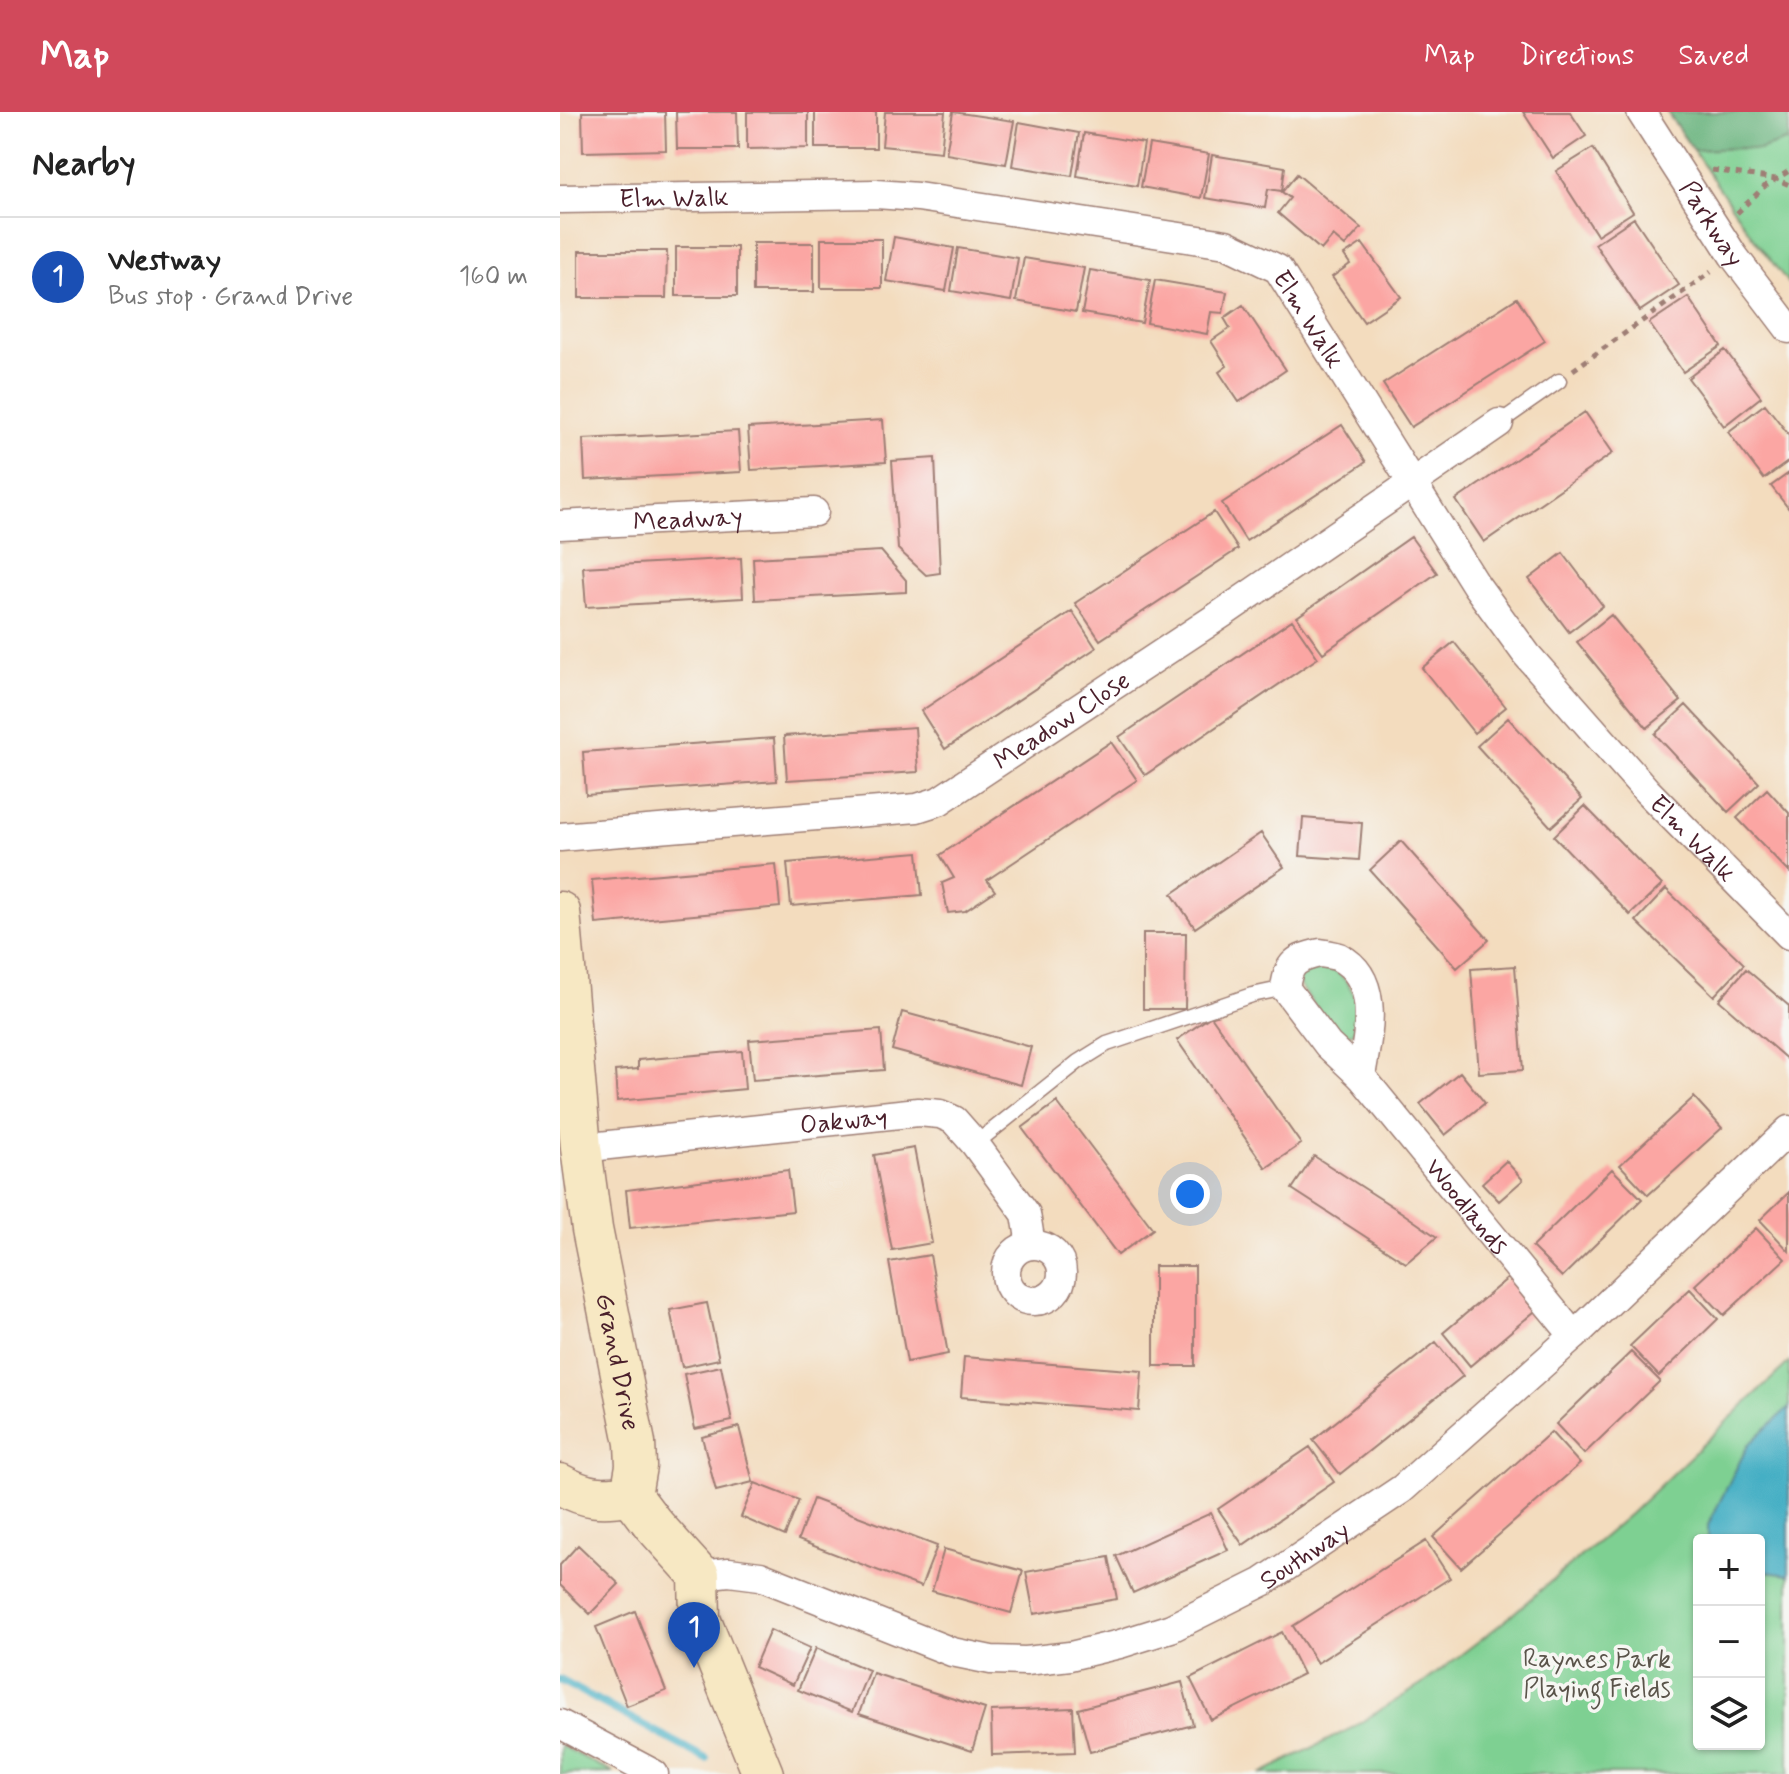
<!DOCTYPE html>
<meta charset="utf-8">
<style>
body{margin:0;font-family:Mynerve,sans-serif;background:#f6f6f6;color:#222}
.controls{position:absolute;right:24px;bottom:24px;display:grid;overflow:hidden;border-radius:8px;box-shadow:0 2px 6px #0004}
.controls button{width:72px;height:72px;display:grid;place-items:center;padding:0;border:0;border-bottom:2px solid #e0e0e0;background:#fff;color:#222;font:40px sans-serif}
.you{position:absolute;left:630px;top:1082px;width:28px;height:28px;margin:-20px;border:6px solid #fff;border-radius:50%;background:#1a73e8;box-shadow:0 0 0 12px #1a73e833}
.badge{display:grid;place-items:center;width:52px;height:52px;border-radius:50%;background:#d1495b;color:#fff;font-size:26px;font-weight:700}
.pin{position:absolute;translate:-50% -66px;filter:drop-shadow(0 2px 4px #0008)}
.pin::after{content:'';position:absolute;top:42px;width:28px;height:24px;background:inherit;clip-path:polygon(0 0,100% 0,50% 100%)}
.list{margin:0;padding:0;list-style:none}
h2{display:flex;justify-content:space-between;align-items:center;height:104px;margin:0;padding:0 32px;font-size:34px}
h2 small{font-size:26px;font-weight:400;color:#767676}
.list li{display:grid;grid-template-columns:52px 1fr auto;gap:24px;align-items:center;box-sizing:border-box;height:120px;padding:0 32px;border-top:2px solid #e0e0e0}
.list b{display:block;font-size:30px;white-space:nowrap}
.list p{margin:0;font-size:26px;white-space:nowrap;color:#767676}
.list em{font-size:26px;font-style:normal;color:#767676}
.icon{flex:none;width:44px;height:44px;fill:none;stroke:currentColor;stroke-width:2;stroke-linecap:round;stroke-linejoin:round}
.map{position:relative;flex:none;width:1229px;height:1662px;overflow:hidden}
header{display:flex;align-items:center;gap:48px;box-sizing:border-box;height:112px;padding:0 40px;background:#d1495b;color:#fff}
header strong{font-size:38px}
nav{display:flex;gap:44px;margin-inline-start:auto;font-size:28px}
main{display:flex}
aside{flex:1;background:#fff}
.map>svg:first-child{display:block}
</style>
<header>
<strong>Map</strong>
<nav><a>Map</a><a>Directions</a><a>Saved</a></nav>
</header>
<main>
<aside>
<h2>Nearby<small></small></h2>
<ul class="list">
<li><span class="badge" style="background:#1a4fb4">1</span><div><b>Westway</b><p>Bus stop · Grand Drive</p></div><em>160 m</em></li>
</ul>
</aside>
<div class="map">
<svg width="1229" height="1662" viewBox="0 0 1229 1662">
<rect width="100%" height="100%" fill="#f6f6f2"/>
<filter id="ink" filterUnits="userSpaceOnUse"><feTurbulence type="fractalNoise" baseFrequency=".0125" numOctaves="2"/><feDisplacementMap in="SourceGraphic" scale="16" xChannelSelector="R" yChannelSelector="G"/><feConvolveMatrix kernelMatrix="1 2 1 2 8 2 1 2 1" color-interpolation-filters="sRGB"/></filter>
<filter id="wash" filterUnits="userSpaceOnUse"><feTurbulence type="fractalNoise" baseFrequency=".006" numOctaves="4" result="noise"/><feDisplacementMap in="SourceGraphic" scale="32" xChannelSelector="R" yChannelSelector="G"/><feGaussianBlur stdDeviation="1.8" result="paint"/><feColorMatrix in="noise" values="0 0 0 0 0 0 0 0 0 0 0 0 0 0 0 0 0 1.4 0 .05"/><feComposite in="paint" operator="in"/></filter>
<g filter="url(#wash)">
<rect width="100%" height="100%" fill="#f3dcbe"/>
<path fill="#7ed092" stroke="#64785e" stroke-width="2" fill-rule="evenodd" d="M 1107,0 L 1229,0 L 1229,172 L 1192,124 Z
M 763,853 C 790,862 805,894 794,921 L 777,924 L 737,870 L 742,860 Z
M 1229,1250 L 1229,1662 L 700,1662 L 790,1617 L 861,1573 L 941,1512 L 1071,1401 ZM 1139,1428 L 1199,1428 L 1199,1632 L 1139,1632 Z
M 0,1633 L 53,1661 L 0,1662 Z"/>
<path fill="#66b27c" stroke="#586854" stroke-width="2" d="M 1107,0 L 1229,0 L 1229,28 L 1199,38 L 1182,36 L 1133,38 Z"/>
<path fill="#45afc4" stroke="#486778" stroke-width="2" d="M 1229,1295 L 1229,1463 L 1199,1459 L 1199,1428 L 1148,1428 L 1148,1413 L 1188,1333 Z"/>
<g fill="none" stroke-linecap="round" stroke-linejoin="round">
<path stroke="#45afc4" stroke-width="8" d="M 0,1568 L 146,1647"/>
</g>
<g id="blocks">
<path fill="#fba6a3" d="M 22,0 L 105,0 L 106,38 L 23,40 Z
M 116,0 L 177,0 L 178,37 L 117,37 Z
M 187,0 L 248,0 L 248,36 L 187,37 Z
M 255,0 L 316,0 L 316,36 L 255,36 Z
M 325,0 L 385,0 L 381,40 L 322,34 Z
M 393,0 L 454,9 L 446,52 L 386,42 Z
M 963,0 L 1010,0 L 1026,24 L 993,46 Z
M 459,10 L 519,21 L 512,64 L 452,54 Z
M 524,21 L 584,31 L 577,74 L 517,64 Z
M 589,32 L 649,42 L 641,86 L 581,75 Z
M 1033,36 L 1073,100 L 1037,123 L 996,59 Z
M 652,43 L 725,55 L 722,79 L 708,77 L 705,96 L 645,86 Z
M 737,62 L 801,116 L 785,134 L 773,124 L 761,138 L 718,101 L 730,86 L 722,80 Z
M 1074,106 L 1119,173 L 1080,199 L 1035,132 Z
M 334,125 L 394,136 L 386,179 L 326,169 Z
M 261,127 L 322,127 L 322,176 L 261,176 Z
M 193,131 L 254,131 L 254,180 L 193,180 Z
M 802,131 L 841,185 L 804,210 L 772,165 L 790,152 L 784,143 Z
M 116,135 L 177,135 L 177,184 L 116,184 Z
M 398,136 L 458,146 L 451,189 L 391,179 Z
M 19,139 L 107,139 L 106,186 L 19,186 Z
M 464,146 L 524,156 L 516,200 L 456,189 Z
M 530,158 L 590,168 L 582,211 L 522,201 Z
M 595,168 L 667,180 L 663,201 L 651,200 L 647,222 L 587,211 Z
M 1128,185 L 1161,234 L 1123,260 L 1089,211 Z
M 957,186 L 985,229 L 851,315 L 823,272 Z
M 683,193 L 726,258 L 679,290 L 659,260 L 667,254 L 651,229 L 670,216 L 664,206 Z
M 1165,238 L 1201,285 L 1164,314 L 1128,266 Z
M 1205,292 L 1229,323 L 1229,349 L 1204,367 L 1168,320 Z
M 1025,300 L 1053,341 L 924,430 L 896,388 Z
M 323,308 L 326,350 L 191,358 L 188,316 Z
M 782,313 L 806,350 L 686,429 L 662,391 Z
M 178,319 L 181,360 L 25,368 L 23,327 Z
M 375,346 L 380,461 L 366,463 L 338,437 L 332,349 Z
M 1229,361 L 1229,397 L 1211,374 Z
M 654,400 L 678,437 L 540,528 L 515,491 Z
M 851,425 L 877,461 L 763,541 L 737,505 Z
M 321,439 L 346,468 L 346,480 L 195,488 L 193,446 Z
M 1003,441 L 1043,494 L 1009,520 L 969,467 Z
M 181,446 L 183,486 L 26,495 L 23,455 Z
M 512,499 L 536,536 L 385,637 L 361,599 Z
M 1051,503 L 1121,589 L 1087,616 L 1017,530 Z
M 732,508 L 758,546 L 585,663 L 559,625 Z
M 894,530 L 946,595 L 914,621 L 862,556 Z
M 1126,593 L 1199,671 L 1168,700 L 1095,622 Z
M 948,606 L 1022,687 L 991,715 L 917,634 Z
M 355,615 L 358,660 L 227,668 L 224,624 Z
M 214,626 L 217,669 L 26,683 L 23,640 Z
M 551,630 L 577,668 L 427,768 L 435,779 L 405,799 L 388,801 L 382,771 L 394,766 L 380,743 Z
M 1207,677 L 1229,701 L 1229,760 L 1177,706 Z
M 1025,694 L 1102,773 L 1070,803 L 994,724 Z
M 743,706 L 802,711 L 799,748 L 740,744 Z
M 701,721 L 724,755 L 635,816 L 612,782 Z
M 841,729 L 929,828 L 897,856 L 810,758 Z
M 358,740 L 362,783 L 231,794 L 227,751 Z
M 216,752 L 220,795 L 36,812 L 32,768 Z
M 1106,777 L 1184,852 L 1154,884 L 1076,809 Z
M 583,821 L 626,821 L 625,897 L 583,897 Z
M 955,854 L 963,958 L 919,961 L 911,857 Z
M 1186,857 L 1229,894 L 1229,949 L 1159,888 Z
M 342,900 L 471,935 L 461,973 L 332,938 Z
M 651,904 L 741,1032 L 706,1056 L 617,928 Z
M 321,918 L 324,958 L 193,968 L 189,928 Z
M 182,939 L 185,977 L 57,989 L 55,959 L 78,957 L 78,948 Z
M 900,960 L 925,991 L 885,1023 L 860,992 Z
M 1134,985 L 1162,1016 L 1088,1083 L 1060,1053 Z
M 497,990 L 593,1117 L 558,1143 L 462,1016 Z
M 354,1036 L 372,1131 L 332,1138 L 314,1043 Z
M 754,1044 L 841,1100 L 877,1125 L 846,1151 L 732,1077 Z
M 946,1049 L 963,1068 L 939,1089 L 922,1071 Z
M 1052,1057 L 1082,1087 L 1002,1165 L 972,1135 Z
M 228,1058 L 233,1099 L 70,1116 L 66,1078 Z
M 1229,1080 L 1229,1139 L 1200,1108 Z
M 1196,1116 L 1225,1147 L 1164,1203 L 1135,1173 Z
M 370,1143 L 388,1242 L 347,1250 L 329,1150 Z
M 594,1154 L 635,1154 L 635,1254 L 594,1254 Z
M 948,1166 L 975,1199 L 910,1254 L 883,1221 Z
M 1130,1177 L 1158,1207 L 1099,1264 L 1070,1234 Z
M 147,1191 L 159,1247 L 122,1255 L 110,1198 Z
M 876,1230 L 903,1264 L 780,1362 L 753,1328 Z
M 1071,1240 L 1100,1269 L 1024,1342 L 996,1312 Z
M 404,1245 L 582,1259 L 579,1299 L 401,1285 Z
M 161,1254 L 172,1309 L 135,1317 L 124,1262 Z
M 179,1315 L 193,1370 L 156,1379 L 142,1325 Z
M 991,1320 L 1020,1352 L 901,1456 L 873,1425 Z
M 750,1335 L 774,1370 L 683,1433 L 658,1397 Z
M 195,1371 L 239,1388 L 225,1424 L 181,1405 Z
M 253,1387 L 377,1434 L 361,1475 L 238,1428 Z
M 651,1401 L 668,1438 L 573,1481 L 556,1444 Z
M 866,1429 L 890,1466 L 757,1551 L 733,1514 Z
M 18,1433 L 59,1472 L 30,1502 L 0,1473 L 0,1453 Z
M 384,1437 L 463,1459 L 451,1501 L 372,1479 Z
M 549,1445 L 557,1487 L 474,1502 L 466,1460 Z
M 75,1499 L 106,1579 L 67,1594 L 36,1515 Z
M 210,1518 L 250,1536 L 233,1573 L 194,1555 Z
M 722,1520 L 743,1562 L 651,1608 L 630,1566 Z
M 256,1536 L 309,1558 L 292,1600 L 238,1578 Z
M 313,1561 L 425,1597 L 412,1639 L 299,1602 Z
M 622,1570 L 633,1613 L 530,1640 L 518,1597 Z
M 513,1596 L 515,1640 L 432,1643 L 431,1599 Z"/>
</g>
</g>
<g filter="url(#ink)">
<use href="#blocks" fill-opacity="0" stroke="#9e7e74" stroke-width="2"/>
<g fill="none" stroke-linecap="round" stroke-linejoin="round">
<g stroke="#9e7e74" stroke-width="17">
<path id="lane" d="M 939,311 L 999,269
M 415,1032 L 518,950 L 547,932 L 692,883 L 725,876"/>
</g>
<g stroke="#9e7e74" stroke-width="31">
<g id="street">
<path id="s1" d="M 1081,0 L 1173,143 L 1229,217"/>
<path id="s2" d="M 0,87 L 316,82 L 358,85 L 666,132 L 718,157 L 916,473 L 967,543 L 1087,679 L 1229,823"/>
<path id="s3" d="M 0,413 L 254,400"/>
<path id="s4" d="M 0,725 L 357,696 L 379,689 L 663,501 L 939,311"/>
<path d="M 760,841 C 766,842 774,843 779,845 C 823,868 807,926 801,964 L 768,933 L 725,876 C 729,850 735,847 760,841 Z"/>
<path id="s5" d="M 801,964 L 1014,1224"/>
<path id="s6" d="M 21,1036 L 358,1000 L 380,1002 L 394,1008 L 415,1032 L 466,1102 L 471,1133"/>
<circle cx="474" cy="1161" r="28"/>
<path id="s7" d="M 139,1463 L 169,1460 L 200,1464 L 392,1540 L 431,1548 L 466,1549 L 510,1544 L 560,1532 L 611,1516 L 703,1470 L 842,1377 L 1014,1224 L 1229,1018"/>
<path d="M 0,1612 L 94,1662"/>
</g>
</g>
<g stroke="#9e7e74" stroke-width="43">
<g id="secondary">
<path id="s8" d="M 0,800 L 21,1036 L 32,1117 L 75,1331 L 76,1354 L 71,1383 L 93,1412 L 139,1463 L 140,1507 L 203,1662"/>
<path d="M 0,1372 C 27,1387 41,1387 71,1383"/>
</g>
</g>
<path stroke="#9e7e74" stroke-width="5" stroke-dasharray="6 6" stroke-linecap="butt" d="M 1152,58 L 1216,67 L 1229,73
M 1177,101 L 1205,74 L 1229,59
M 1013,258 L 1151,160"/>
<use href="#lane" stroke="#fff" stroke-width="14"/>
<use href="#street" stroke="#fff" stroke-width="28"/>
<use href="#secondary" stroke="#f7e8c3" stroke-width="40"/>
</g>
</g>
<g text-anchor="middle" stroke-width="7" stroke-linejoin="round" paint-order="stroke">
<g font-size="26" fill="#4a1f2b" stroke="#f6f6f2">
<text dy="9" stroke="none"><textPath href="#s2" startOffset="114">Elm Walk</textPath></text>
<text dy="9" stroke="none"><textPath href="#s1" startOffset="132">Parkway</textPath></text>
<text dy="9" stroke="none"><textPath href="#s2" startOffset="786">Elm Walk</textPath></text>
<text dy="9" stroke="none"><textPath href="#s3" startOffset="128">Meadway</textPath></text>
<text dy="9" stroke="none"><textPath href="#s4" startOffset="528">Meadow Close</textPath></text>
<text dy="9" stroke="none"><textPath href="#s2" startOffset="1434">Elm Walk</textPath></text>
<text dy="9" stroke="none"><textPath href="#s6" startOffset="264">Oakway</textPath></text>
<text dy="9" stroke="none"><textPath href="#s5" startOffset="168">Woodlands</textPath></text>
<text dy="9" stroke="none"><textPath href="#s8" startOffset="454">Grand Drive</textPath></text>
<text dy="9" stroke="none"><textPath href="#s7" startOffset="644">Southway</textPath></text>
</g>
<g font-size="26" fill="#5a544a" stroke="#f6f6f2">
<text x="1037" y="1555">Raynes Park<tspan x="1037" dy="30">Playing Fields</tspan></text>
</g>
</g>
</svg>
<div class="controls">
<button>+</button>
<button>−</button>
<button><svg class="icon" aria-label="layers" viewBox="0 0 24 24"><path d="M12 4l9 5-9 5-9-5zM3 14l9 5 9-5"/></svg></button>
</div>
<div class="you"></div>
<div class="pin badge" style="left:134px;top:1556px;background:#1a4fb4">1</div>
</div>
</main>
